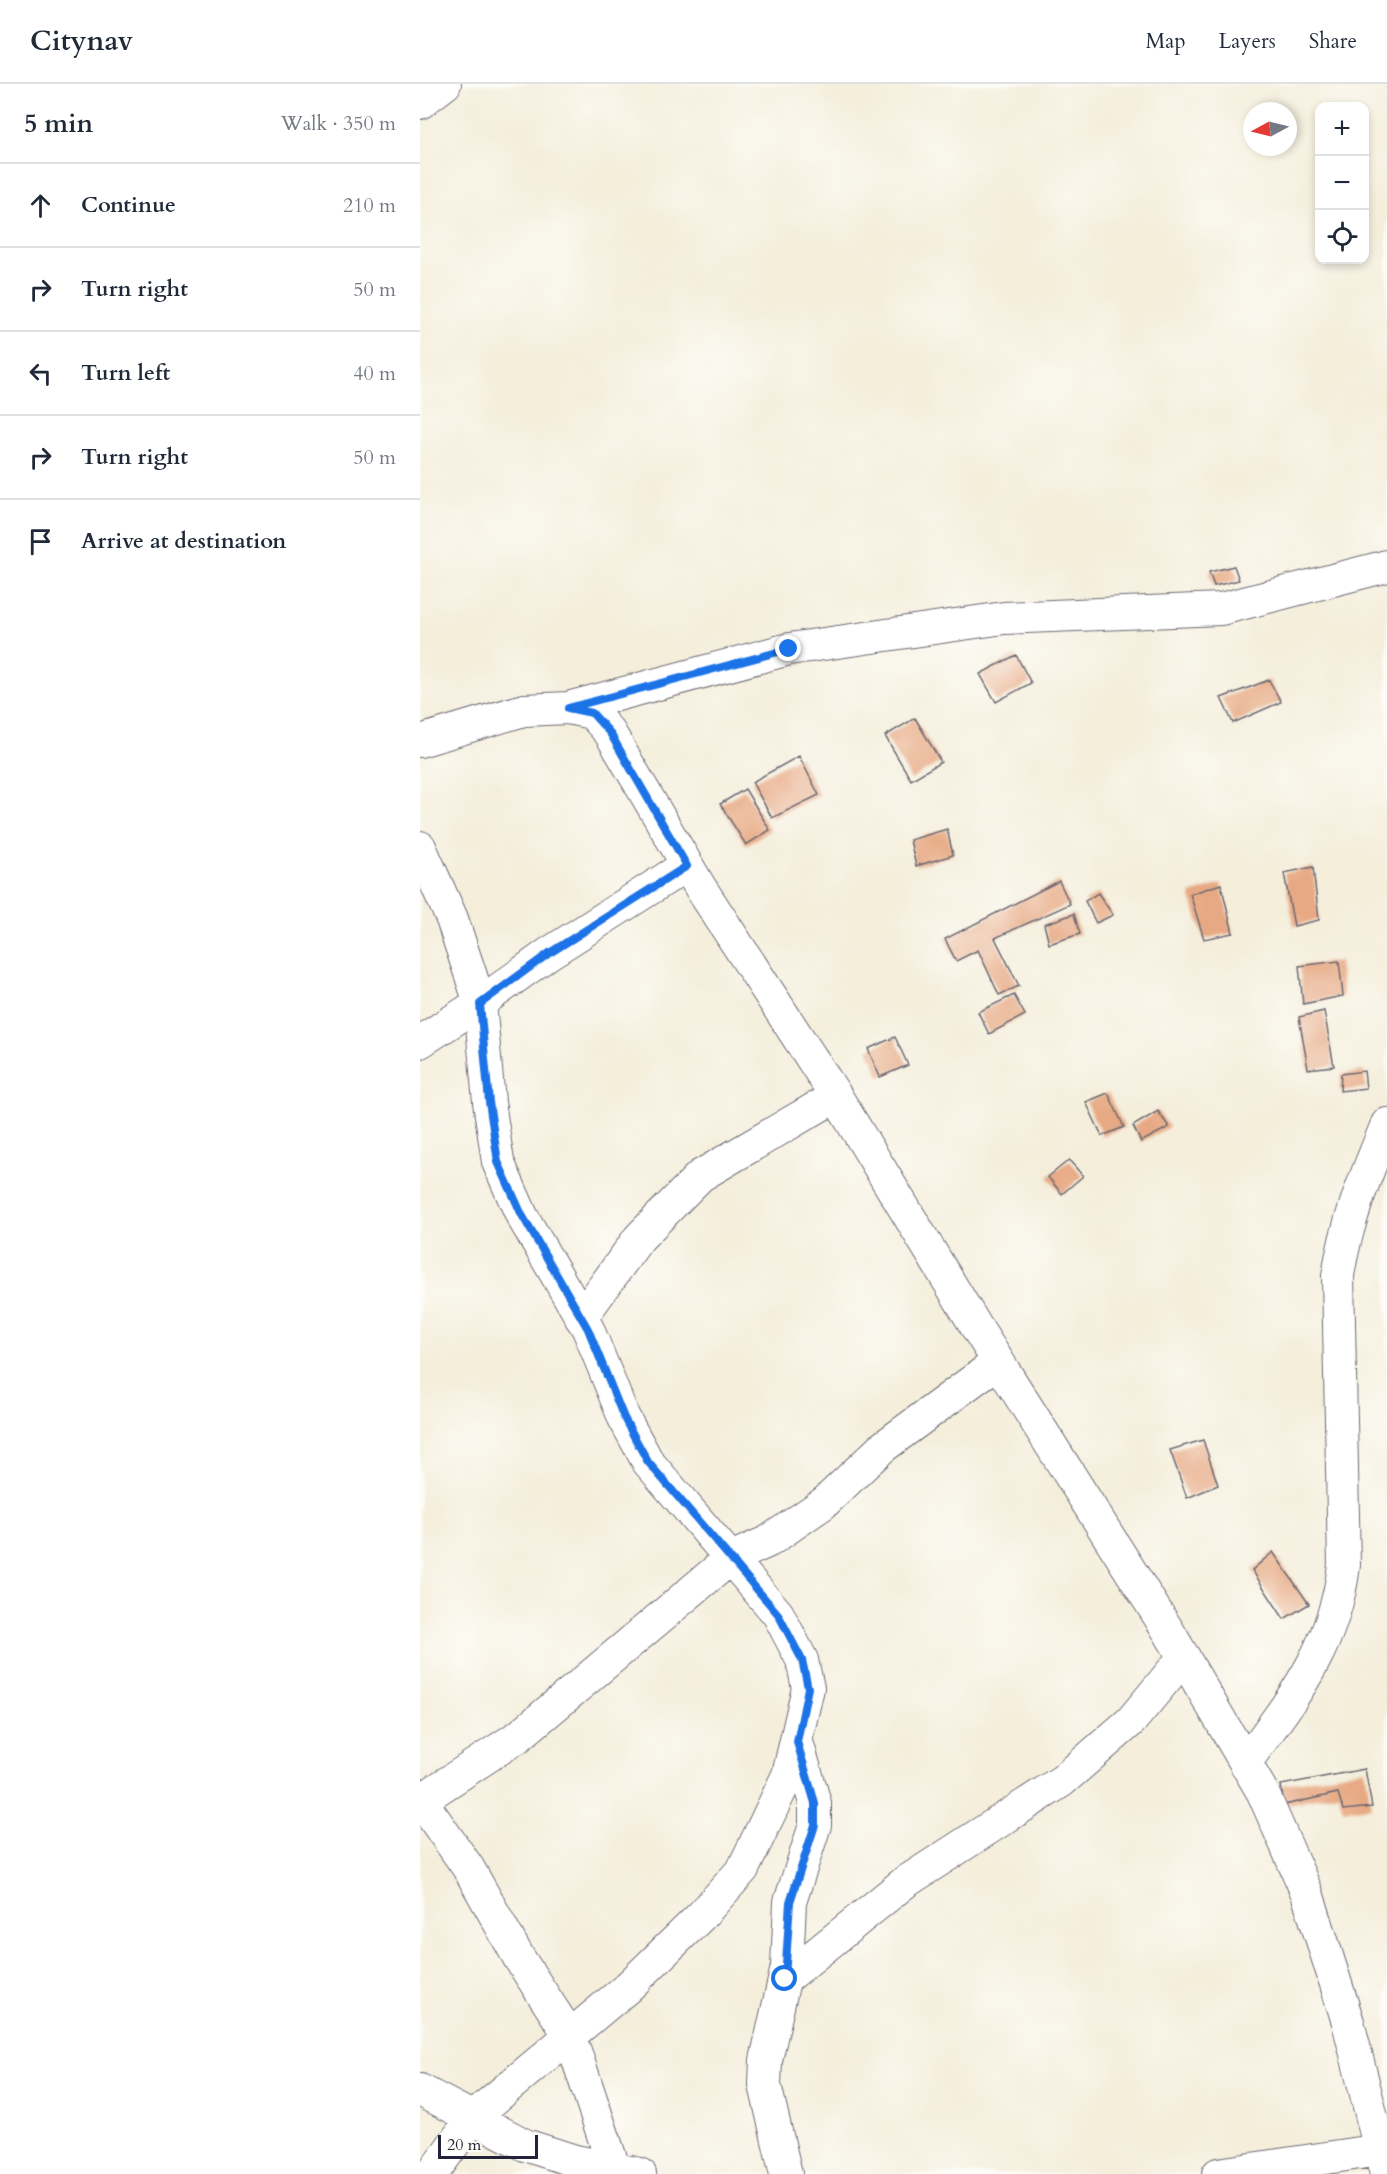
<!DOCTYPE html>
<meta charset="utf-8">
<style>
body{margin:0;font-family:Cardo,serif;background:#f2f2f3;color:#1f2937}
.controls{position:absolute;right:18px;top:18px;display:grid;overflow:hidden;border-radius:12px;box-shadow:0 3px 9px #0003}
.controls button{width:54px;height:54px;display:grid;place-items:center;padding:0;border:0;border-bottom:2px solid #e0e1e3;background:#fff;color:#1f2937;font:30px sans-serif}
.compass{position:absolute;left:823px;top:18px;width:54px;height:54px;border-radius:50%;background:#fff;box-shadow:0 3px 9px #0003;rotate:263deg}
.scale{position:absolute;left:18px;bottom:15px;width:100px;box-sizing:border-box;padding-left:6px;border:3px solid #22223b;border-top:0;font-size:16px;line-height:21px;white-space:nowrap;color:#22223b;-webkit-text-stroke:4px #fdfcf7;paint-order:stroke}
.stop{position:absolute;width:18px;height:18px;margin:-14px;border:4px solid #1a73e8;border-radius:50%;background:#fff}
.stop.end{background:#1a73e8;border-color:#fff;box-shadow:0 2px 6px #0008}
.list{margin:0;padding:0;list-style:none}
h2{display:flex;justify-content:space-between;align-items:center;height:78px;margin:0;padding:0 24px;font-size:26px}
h2 small{font-size:20px;font-weight:400;color:#747a83}
.list li{display:grid;grid-template-columns:39px 1fr auto;gap:18px;align-items:center;box-sizing:border-box;height:84px;padding:0 24px;border-top:2px solid #e0e1e3}
.list b{display:block;font-size:22px;white-space:nowrap}
.list em{font-size:20px;font-style:normal;color:#747a83}
.icon{flex:none;width:33px;height:33px;fill:none;stroke:currentColor;stroke-width:2;stroke-linecap:round;stroke-linejoin:round}
.map{position:relative;flex:none;width:967px;height:2090px;overflow:hidden}
header{display:flex;align-items:center;gap:36px;box-sizing:border-box;height:84px;padding:0 30px;background:#fff;border-bottom:2px solid #e0e1e3}
header strong{font-size:28px}
nav{display:flex;gap:33px;margin-inline-start:auto;font-size:21px}
main{display:flex}
aside{flex:1;background:#fff}
.map>svg:first-child{display:block}
</style>
<header>
<strong>Citynav</strong>
<nav><a>Map</a><a>Layers</a><a>Share</a></nav>
</header>
<main>
<aside>
<h2>5 min<small>Walk · 350 m</small></h2>
<ul class="list">
<li><svg class="icon" aria-label="ahead" viewBox="0 0 24 24"><path d="M12 20V5M6 11l6-6 6 6"/></svg><div><b>Continue</b></div><em>210 m</em></li>
<li><svg class="icon" aria-label="right" viewBox="0 0 24 24"><path d="M7 20v-9h11M14 6l5 5-5 5"/></svg><div><b>Turn right</b></div><em>50 m</em></li>
<li><svg class="icon" aria-label="left" viewBox="0 0 24 24"><path d="M17 20v-9H6M10 6l-5 5 5 5"/></svg><div><b>Turn left</b></div><em>40 m</em></li>
<li><svg class="icon" aria-label="right" viewBox="0 0 24 24"><path d="M7 20v-9h11M14 6l5 5-5 5"/></svg><div><b>Turn right</b></div><em>50 m</em></li>
<li><svg class="icon" aria-label="arrive" viewBox="0 0 24 24"><path d="M6 21V4h12l-3 4 3 4H6"/></svg><div><b>Arrive at destination</b></div></li>
</ul>
</aside>
<div class="map">
<svg width="967" height="2090" viewBox="0 0 967 2090">
<rect width="100%" height="100%" fill="#fdfcf7"/>
<filter id="ink" filterUnits="userSpaceOnUse"><feTurbulence type="fractalNoise" baseFrequency=".0167" numOctaves="2"/><feDisplacementMap in="SourceGraphic" scale="12" xChannelSelector="R" yChannelSelector="G"/><feConvolveMatrix kernelMatrix="1 2 1 2 8 2 1 2 1" color-interpolation-filters="sRGB"/></filter>
<filter id="wash" filterUnits="userSpaceOnUse"><feTurbulence type="fractalNoise" baseFrequency=".008" numOctaves="4" result="noise"/><feDisplacementMap in="SourceGraphic" scale="24" xChannelSelector="R" yChannelSelector="G"/><feGaussianBlur stdDeviation="1.35" result="paint"/><feColorMatrix in="noise" values="0 0 0 0 0 0 0 0 0 0 0 0 0 0 0 0 0 1.4 0 .05"/><feComposite in="paint" operator="in"/></filter>
<g filter="url(#wash)">
<rect width="100%" height="100%" fill="#f4eedb"/>
<g id="blocks">
<path fill="#e7a983" d="M 814,482 L 819,496 L 794,502 L 789,488 Z
M 596,571 L 611,599 L 576,618 L 560,590 Z
M 849,596 L 861,618 L 813,639 L 801,614 Z
M 495,634 L 521,678 L 491,696 L 465,652 Z
M 379,672 L 399,711 L 352,734 L 332,698 Z
M 325,705 L 350,746 L 326,761 L 300,720 Z
M 527,745 L 533,771 L 496,782 L 490,756 Z
M 893,783 L 899,836 L 874,842 L 864,789 Z
M 639,797 L 650,820 L 575,854 L 599,902 L 579,911 L 558,866 L 536,877 L 525,855 Z
M 801,800 L 813,849 L 784,855 L 770,810 Z
M 678,809 L 693,831 L 676,839 L 665,817 Z
M 654,830 L 660,850 L 629,860 L 624,840 Z
M 919,877 L 923,912 L 883,920 L 879,882 Z
M 594,911 L 605,931 L 569,950 L 558,928 Z
M 904,927 L 914,982 L 888,985 L 879,933 Z
M 475,953 L 488,981 L 460,993 L 448,965 Z
M 944,987 L 946,1004 L 920,1007 L 921,990 Z
M 688,1009 L 704,1043 L 682,1052 L 666,1018 Z
M 738,1027 L 749,1043 L 721,1058 L 713,1042 Z
M 649,1076 L 663,1092 L 642,1110 L 628,1093 Z
M 783,1356 L 798,1401 L 767,1414 L 750,1366 Z
M 853,1468 L 889,1520 L 864,1535 L 832,1486 Z
M 945,1685 L 952,1723 L 923,1726 L 918,1709 L 864,1721 L 861,1701 Z"/>
</g>
</g>
<g filter="url(#ink)">
<use href="#blocks" fill-opacity="0" stroke="#6c6973" stroke-width="1.5"/>
<g fill="none" stroke-linecap="round" stroke-linejoin="round">
<g stroke="#6c6973" stroke-width="34">
<path id="minor" d="M 0,19 L 25,0
M 148,624 L 172,629 L 190,649 L 280,803 L 416,1012 L 557,1244 L 749,1548 L 843,1709 L 887,1809 L 928,1938 L 966,2090
M 0,657 L 104,626 L 148,624 L 369,565 L 584,534 L 801,525 L 967,482
M 0,763 L 32,835 L 60,919 L 69,1018 L 78,1078 L 102,1132 L 168,1245 L 204,1334 L 228,1378 L 358,1530 L 382,1576 L 388,1604 L 368,1691 L 323,1785 L 281,1832 L 207,1904 L 54,2032 L 12,2090
M 0,958 L 60,919 L 128,870 L 267,781
M 161,1234 L 219,1154 L 280,1092 L 416,1012
M 825,1679 C 873,1614 914,1564 924,1481 L 918,1192 C 926,1138 946,1091 967,1040
M 0,1715 L 49,1785 L 99,1874 L 150,1952 L 196,2090
M 1,1716 L 99,1652 L 311,1474 L 349,1457 L 404,1419 L 463,1363 L 578,1278
M 365,1895 L 484,1799 L 642,1697 L 711,1637 L 764,1573
M 0,2006 L 105,2061 L 155,2077 L 220,2090
M 366,2090 L 345,2001 L 346,1976 L 367,1883 L 370,1818 L 395,1741 L 395,1719 L 377,1658
M 798,2090 L 960,2066"/>
</g>
<use href="#minor" stroke="#fff" stroke-width="32"/>
</g>
</g>
<g fill="none" stroke-linecap="round" stroke-linejoin="round" filter="url(#ink)">
<path stroke="#1a73e8" stroke-width="8" d="M 365,1895 L 370,1818 L 395,1741 L 395,1719 L 377,1658 L 388,1604 L 382,1576 L 358,1530 L 228,1378 L 204,1334 L 168,1245 L 102,1131 L 78,1078 L 69,1018 L 60,920 L 128,870 L 267,782 L 190,649 L 172,629 L 148,624 L 369,565"/>
</g>
</svg>
<div class="controls">
<button>+</button>
<button>−</button>
<button><svg class="icon" aria-label="locate" viewBox="0 0 24 24"><circle cx="12" cy="12" r="6"/><path d="M12 2v4M12 18v4M2 12h4M18 12h4"/></svg></button>
</div>
<svg class="compass" viewBox="-18 -18 36 36"><path d="M0-13l5 13h-10z" fill="#e53935"/><path d="M0 13l5-13h-10z" fill="#747a83"/></svg>
<div class="scale">20 m</div>
<div class="stop" style="left:365px;top:1895px"></div>
<div class="stop end" style="left:369px;top:565px"></div>
</div>
</main>
